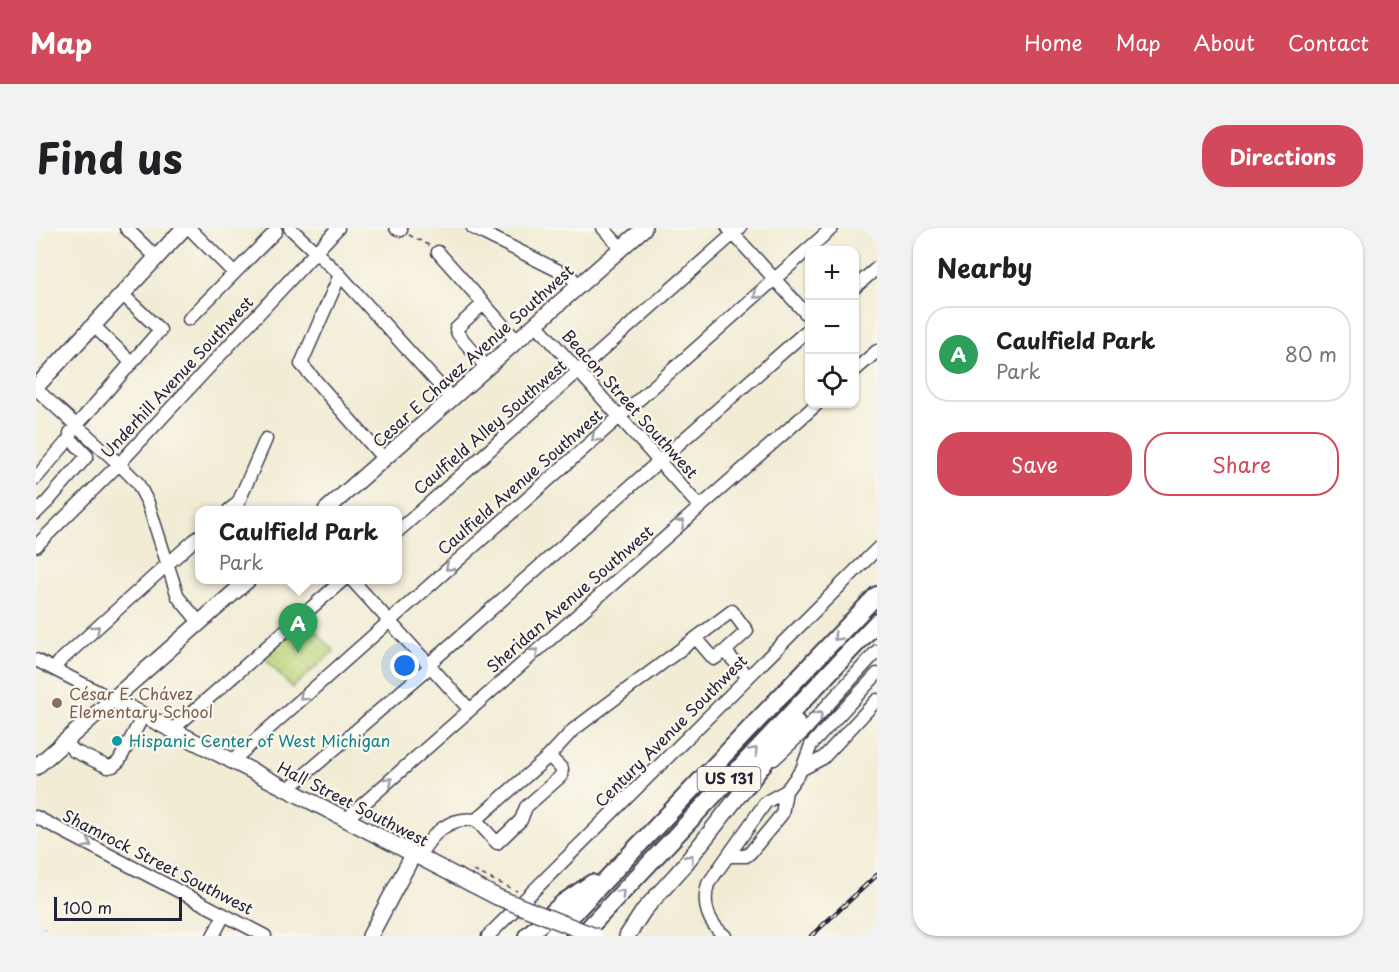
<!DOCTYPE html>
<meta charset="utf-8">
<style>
body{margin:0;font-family:"Playpen Sans",sans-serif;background:#f2f2f2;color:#202124}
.controls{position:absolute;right:18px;top:18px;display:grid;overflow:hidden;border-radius:12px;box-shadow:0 2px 4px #0004}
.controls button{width:54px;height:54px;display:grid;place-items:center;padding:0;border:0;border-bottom:2px solid #e0e0e0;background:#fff;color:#202124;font:30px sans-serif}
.scale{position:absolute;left:18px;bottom:15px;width:128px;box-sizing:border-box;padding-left:6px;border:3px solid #22223b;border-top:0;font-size:16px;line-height:21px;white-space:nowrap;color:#22223b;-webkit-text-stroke:4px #fbf7ec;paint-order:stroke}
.you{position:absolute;left:369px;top:438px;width:21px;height:21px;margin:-15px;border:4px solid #fff;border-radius:50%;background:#1a73e8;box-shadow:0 0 0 9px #1a73e833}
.badge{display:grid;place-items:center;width:39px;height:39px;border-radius:50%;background:#d1495b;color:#fff;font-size:20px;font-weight:700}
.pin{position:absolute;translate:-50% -50px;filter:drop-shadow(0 2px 3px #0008)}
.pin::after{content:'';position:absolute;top:32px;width:21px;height:18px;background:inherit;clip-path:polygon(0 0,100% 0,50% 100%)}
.popup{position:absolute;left:159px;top:278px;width:207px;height:78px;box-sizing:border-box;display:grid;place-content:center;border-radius:12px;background:#fff;filter:drop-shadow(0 2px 4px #0005);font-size:20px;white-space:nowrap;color:#757577}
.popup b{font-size:22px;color:#202124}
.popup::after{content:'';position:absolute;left:50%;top:100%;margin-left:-12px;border:12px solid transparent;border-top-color:#fff}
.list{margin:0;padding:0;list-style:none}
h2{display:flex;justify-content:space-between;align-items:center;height:78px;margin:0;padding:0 24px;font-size:26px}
h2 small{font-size:20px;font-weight:400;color:#757577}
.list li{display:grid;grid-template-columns:39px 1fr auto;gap:18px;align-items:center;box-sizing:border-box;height:96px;margin:0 12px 12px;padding:0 12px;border:2px solid #e0e0e0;border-radius:24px}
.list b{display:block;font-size:22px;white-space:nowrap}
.list p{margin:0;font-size:20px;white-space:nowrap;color:#757577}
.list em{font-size:20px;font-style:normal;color:#757577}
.actions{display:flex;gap:12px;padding:18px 24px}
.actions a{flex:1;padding:14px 0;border:2px solid #d1495b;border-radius:24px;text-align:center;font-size:21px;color:#d1495b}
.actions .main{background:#d1495b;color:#fff}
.icon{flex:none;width:33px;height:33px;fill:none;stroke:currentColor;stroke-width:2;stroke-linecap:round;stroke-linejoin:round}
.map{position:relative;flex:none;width:841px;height:708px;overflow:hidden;border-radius:24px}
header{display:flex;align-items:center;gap:36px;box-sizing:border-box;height:84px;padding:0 30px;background:#d1495b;color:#fff}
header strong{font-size:28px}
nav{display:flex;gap:33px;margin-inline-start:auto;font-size:21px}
.intro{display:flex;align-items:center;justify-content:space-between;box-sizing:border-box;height:144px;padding:0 36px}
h1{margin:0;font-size:42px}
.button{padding:15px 27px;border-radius:24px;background:#d1495b;color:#fff;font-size:21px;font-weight:700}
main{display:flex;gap:36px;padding:0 36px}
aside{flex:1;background:#fff;border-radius:24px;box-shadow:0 2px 4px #0004}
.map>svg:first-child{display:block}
</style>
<header>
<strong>Map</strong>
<nav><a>Home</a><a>Map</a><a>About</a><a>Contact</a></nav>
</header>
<div class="intro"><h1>Find us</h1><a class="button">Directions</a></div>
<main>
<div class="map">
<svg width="841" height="708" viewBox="0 0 841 708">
<defs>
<pattern id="grass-dots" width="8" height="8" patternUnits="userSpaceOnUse" patternTransform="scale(1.5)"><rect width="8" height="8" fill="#bcd77d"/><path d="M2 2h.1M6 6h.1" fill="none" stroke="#a1b86d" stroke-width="1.8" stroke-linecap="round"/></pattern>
</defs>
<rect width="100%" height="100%" fill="#fbf7ec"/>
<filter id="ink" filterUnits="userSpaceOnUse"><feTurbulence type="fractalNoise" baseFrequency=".0167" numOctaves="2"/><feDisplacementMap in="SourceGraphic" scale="12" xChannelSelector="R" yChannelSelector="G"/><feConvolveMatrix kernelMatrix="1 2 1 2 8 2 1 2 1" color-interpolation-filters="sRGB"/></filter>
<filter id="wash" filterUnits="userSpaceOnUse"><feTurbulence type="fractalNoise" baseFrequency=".008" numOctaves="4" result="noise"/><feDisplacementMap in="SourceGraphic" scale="24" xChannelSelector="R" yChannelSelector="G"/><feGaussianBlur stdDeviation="1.35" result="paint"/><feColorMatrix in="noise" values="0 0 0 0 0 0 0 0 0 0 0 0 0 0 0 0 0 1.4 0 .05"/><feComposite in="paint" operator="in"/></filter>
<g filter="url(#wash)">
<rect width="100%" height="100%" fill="#f2ecd5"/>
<path fill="url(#grass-dots)" stroke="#6f7c5c" stroke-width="1.5" d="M 269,391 L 298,423 L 256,460 L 227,428 Z"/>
</g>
<g filter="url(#ink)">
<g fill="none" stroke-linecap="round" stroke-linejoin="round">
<g stroke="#414052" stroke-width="15">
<path id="minor" d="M 90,0 L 121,30
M 153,0 L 198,45
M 254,0 L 304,47 L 416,171
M 360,0 L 365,2
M 437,0 L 535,49 L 543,58
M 567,0 L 585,20
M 692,0 L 774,90
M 402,24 L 481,113
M 304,47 L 265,136 L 348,231
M 818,60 L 841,40
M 448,75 L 420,101 L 422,106 L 451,140
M 153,91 L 240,3
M 500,96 L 664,279
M 57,97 L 96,135
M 818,143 L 841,123
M 0,161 L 83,236 L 101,254 L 112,275 L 142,369 L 163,394
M 0,250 L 34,210 L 34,205 L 124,102 L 86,66
M 193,282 L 202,275 L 230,211
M 0,285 L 12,273 L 51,228 L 34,210
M 361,304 L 704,0
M 0,318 L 83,236 L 302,0
M 316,352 L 434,482
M 660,410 L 678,431 L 689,423
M 0,432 L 76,471
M 393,436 L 774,100
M 18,441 L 24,433 L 163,308
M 136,502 L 307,352
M 29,513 L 38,523 L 72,539 L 77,538 L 83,533 L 107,488
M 738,531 L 769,502 L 841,423
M 195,534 L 796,0
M 766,541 L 787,530 L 841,472
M 251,562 L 395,438
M 0,589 L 229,708
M 309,592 L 781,176
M 440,592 L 461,615 L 485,592 L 490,579 L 525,548 L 526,541 L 513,528
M 693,628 L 710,628 L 714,625 L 746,586 L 750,563
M 382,630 C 395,607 412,588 440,592 L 513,528 L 537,502 L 696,383 L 711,403 L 689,423 L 712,449
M 0,706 L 3,708
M 177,708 L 188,687
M 452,708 L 841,321
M 689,708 C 672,695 666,676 672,656 L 730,574 L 750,563 L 766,541 L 775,517 L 841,446"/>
</g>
<g stroke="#414052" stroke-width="18">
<path id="major" d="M 0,159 L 148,0
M 290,282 L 608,0
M 76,471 L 461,669
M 0,539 L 212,352
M 334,708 L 377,627
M 591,708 L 608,682 L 646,640 L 711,557"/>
</g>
<g stroke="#414052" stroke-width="20">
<path id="highway" d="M 711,557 L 760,494
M 491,708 L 528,674 L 556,655
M 516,708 L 841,367
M 545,708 L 841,394"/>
</g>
<path stroke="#414052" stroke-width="1.5" stroke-dasharray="4.5 4.5" stroke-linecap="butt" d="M 373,7 L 393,17
M 438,643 L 481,663"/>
<use href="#minor" stroke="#fff" stroke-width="12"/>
<use href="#major" stroke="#fff" stroke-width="15"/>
<use href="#highway" stroke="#fff" stroke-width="16"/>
<g stroke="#22223b" stroke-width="4.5">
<path id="rail" d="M 775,708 L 841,647"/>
</g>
<use href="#rail" stroke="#fbf7ec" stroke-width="2" stroke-dasharray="7" stroke-linecap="butt"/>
<g stroke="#414052" stroke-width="18" stroke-linecap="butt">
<path id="major-bridge" d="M 461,669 L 559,708"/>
</g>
<use href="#major-bridge" stroke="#fff" stroke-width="15"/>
</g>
<defs><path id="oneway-chevron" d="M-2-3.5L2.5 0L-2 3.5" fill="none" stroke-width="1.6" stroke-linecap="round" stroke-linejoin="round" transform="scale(1.5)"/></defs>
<g stroke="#9c9ca7">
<use href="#oneway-chevron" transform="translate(721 67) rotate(139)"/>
<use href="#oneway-chevron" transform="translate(559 210) rotate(139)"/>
<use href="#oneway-chevron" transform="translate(645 295) rotate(-41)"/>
<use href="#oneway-chevron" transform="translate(413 339) rotate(139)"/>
<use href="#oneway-chevron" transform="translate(60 401) rotate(-42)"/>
<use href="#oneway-chevron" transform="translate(801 409) rotate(134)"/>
<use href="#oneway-chevron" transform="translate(499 424) rotate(-41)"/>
<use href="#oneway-chevron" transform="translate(267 469) rotate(138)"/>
<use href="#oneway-chevron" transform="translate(783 487) rotate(-48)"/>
<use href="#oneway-chevron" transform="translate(718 523) rotate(-47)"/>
<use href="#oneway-chevron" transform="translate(353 553) rotate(-42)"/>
<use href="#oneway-chevron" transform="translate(52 616) rotate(27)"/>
<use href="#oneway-chevron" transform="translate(654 630) rotate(-51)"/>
<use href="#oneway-chevron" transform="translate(585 665) rotate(-47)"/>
</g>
</g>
<circle fill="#8d6e63" stroke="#fbf7ec" stroke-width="2" cx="21" cy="475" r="6"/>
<circle fill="#0f9aa8" stroke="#fbf7ec" stroke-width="2" cx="81" cy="513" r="6"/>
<g text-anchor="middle" stroke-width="4.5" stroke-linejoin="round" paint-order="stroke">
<rect fill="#fbf7ec" stroke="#636270" stroke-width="1.5" x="661.5" y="539" width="63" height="24" rx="4.5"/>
<g font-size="15" font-weight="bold" fill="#22223b">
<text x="693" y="556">US 131</text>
</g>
<g font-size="16" fill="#22223b" stroke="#fbf7ec">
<text transform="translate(437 128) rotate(-42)" y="6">Cesar E Chavez Avenue Southwest</text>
<text transform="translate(141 149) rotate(-47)" y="6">Underhill Avenue Southwest</text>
<text transform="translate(594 176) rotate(48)" y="6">Beacon Street Southwest</text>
<text transform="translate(454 199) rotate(-41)" y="6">Caulfield Alley Southwest</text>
<text transform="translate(484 254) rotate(-41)" y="6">Caulfield Avenue Southwest</text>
<text transform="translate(534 371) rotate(-41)" y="6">Sheridan Avenue Southwest</text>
<text transform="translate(635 503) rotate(-45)" y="6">Century Avenue Southwest</text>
<text transform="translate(317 576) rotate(27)" y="6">Hall Street Southwest</text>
<text transform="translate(122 634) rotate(27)" y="6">Shamrock Street Southwest</text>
</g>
<g font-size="16" fill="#785e54" stroke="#fbf7ec" text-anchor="start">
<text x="33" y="472">César E. Chávez<tspan x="33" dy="18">Elementary School</tspan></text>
</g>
<g font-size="16" fill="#0d838f" stroke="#fbf7ec" text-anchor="start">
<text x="93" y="519">Hispanic Center of West Michigan</text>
</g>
</g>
</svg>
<div class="controls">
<button>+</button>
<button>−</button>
<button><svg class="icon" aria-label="locate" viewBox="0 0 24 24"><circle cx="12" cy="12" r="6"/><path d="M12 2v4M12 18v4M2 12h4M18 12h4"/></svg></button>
</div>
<div class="scale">100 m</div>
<div class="you"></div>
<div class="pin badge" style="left:262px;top:425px;background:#2e9e5b">A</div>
<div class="popup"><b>Caulfield Park</b>Park</div>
</div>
<aside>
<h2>Nearby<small></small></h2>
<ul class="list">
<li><span class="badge" style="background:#2e9e5b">A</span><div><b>Caulfield Park</b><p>Park</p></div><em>80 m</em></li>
</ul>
<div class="actions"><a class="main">Save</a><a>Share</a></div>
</aside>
</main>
